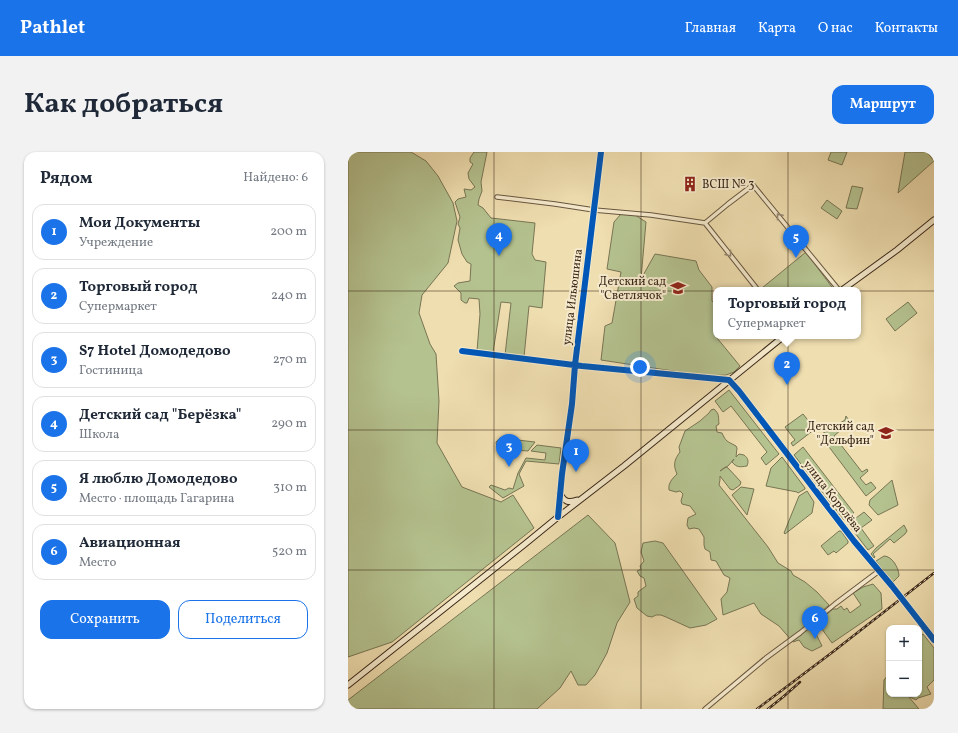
<!DOCTYPE html>
<html lang="ru">
<meta charset="utf-8">
<style>
body{margin:0;font-family:Vollkorn,serif;background:#f2f2f3;color:#1f2937}
.controls{position:absolute;right:12px;bottom:12px;display:grid;overflow:hidden;border-radius:8px;box-shadow:0 1px 3px #0004}
.controls button{width:36px;height:36px;display:grid;place-items:center;padding:0;border:0;border-bottom:1px solid #e0e1e3;background:#fff;color:#1f2937;font:20px sans-serif}
.you{position:absolute;left:292px;top:215px;width:14px;height:14px;margin:-10px;border:3px solid #fff;border-radius:50%;background:#1a73e8;box-shadow:0 0 0 6px #1a73e833}
.badge{display:grid;place-items:center;width:26px;height:26px;border-radius:50%;background:#1a73e8;color:#fff;font-size:13px;font-weight:700}
.pin{position:absolute;translate:-50% -33px;filter:drop-shadow(0 1px 2px #0008)}
.pin::after{content:'';position:absolute;top:21px;width:14px;height:12px;background:inherit;clip-path:polygon(0 0,100% 0,50% 100%)}
.popup{position:absolute;left:365px;top:135px;width:148px;height:52px;box-sizing:border-box;display:grid;place-content:center;border-radius:8px;background:#fff;filter:drop-shadow(0 1px 3px #0005);font-size:13px;white-space:nowrap;color:#747a83}
.popup b{font-size:15px;color:#1f2937}
.popup::after{content:'';position:absolute;left:50%;top:100%;margin-left:-8px;border:8px solid transparent;border-top-color:#fff}
.list{margin:0;padding:0;list-style:none}
h2{display:flex;justify-content:space-between;align-items:center;height:52px;margin:0;padding:0 16px;font-size:17px}
h2 small{font-size:13px;font-weight:400;color:#747a83}
.list li{display:grid;grid-template-columns:26px 1fr auto;gap:12px;align-items:center;box-sizing:border-box;height:56px;margin:0 8px 8px;padding:0 8px;border:1px solid #e0e1e3;border-radius:12px}
.list b{display:block;font-size:15px;white-space:nowrap}
.list p{margin:0;font-size:13px;white-space:nowrap;color:#747a83}
.list em{font-size:13px;font-style:normal;color:#747a83}
.actions{display:flex;gap:8px;padding:12px 16px}
.actions a{flex:1;padding:9px 0;border:1px solid #1a73e8;border-radius:12px;text-align:center;font-size:14px;color:#1a73e8}
.actions .main{background:#1a73e8;color:#fff}
.map{position:relative;flex:none;width:586px;height:557px;overflow:hidden;border-radius:12px}
header{display:flex;align-items:center;gap:24px;box-sizing:border-box;height:56px;padding:0 20px;background:#1a73e8;color:#fff}
header strong{font-size:19px}
nav{display:flex;gap:22px;margin-inline-start:auto;font-size:14px}
.intro{display:flex;align-items:center;justify-content:space-between;box-sizing:border-box;height:96px;padding:0 24px}
h1{margin:0;font-size:28px}
.button{padding:10px 18px;border-radius:12px;background:#1a73e8;color:#fff;font-size:14px;font-weight:700}
main{display:flex;gap:24px;padding:0 24px}
aside{flex:1;background:#fff;border-radius:12px;box-shadow:0 1px 3px #0004}
.map>svg:first-child{display:block}
</style>
<header>
<strong>Pathlet</strong>
<nav><a>Главная</a><a>Карта</a><a>О нас</a><a>Контакты</a></nav>
</header>
<div class="intro"><h1>Как добраться</h1><a class="button">Маршрут</a></div>
<main>
<aside>
<h2>Рядом<small>Найдено: 6</small></h2>
<ul class="list">
<li><span class="badge">1</span><div><b>Мои Документы</b><p>Учреждение</p></div><em>200 m</em></li>
<li><span class="badge">2</span><div><b>Торговый город</b><p>Супермаркет</p></div><em>240 m</em></li>
<li><span class="badge">3</span><div><b>S7 Hotel Домодедово</b><p>Гостиница</p></div><em>270 m</em></li>
<li><span class="badge">4</span><div><b>Детский сад &quot;Берёзка&quot;</b><p>Школа</p></div><em>290 m</em></li>
<li><span class="badge">5</span><div><b>Я люблю Домодедово</b><p>Место · площадь Гагарина</p></div><em>310 m</em></li>
<li><span class="badge">6</span><div><b>Авиационная</b><p>Место</p></div><em>520 m</em></li>
</ul>
<div class="actions"><a class="main">Сохранить</a><a>Поделиться</a></div>
</aside>
<div class="map">
<svg width="586" height="557" viewBox="0 0 586 557">
<rect width="100%" height="100%" fill="#efdeb0"/>
<filter id="stains"><feTurbulence type="fractalNoise" baseFrequency=".005" numOctaves="4"/><feColorMatrix values="0 0 0 0 .2 0 0 0 0 .09 0 0 0 0 .02 0 0 0 .5 -.17"/></filter>
<radialGradient id="worn" r=".72"><stop offset=".6" stop-color="#630" stop-opacity="0"/><stop offset="1" stop-color="#630" stop-opacity=".3"/></radialGradient>
<path fill="#b4c28f" stroke="#787554" d="M 0,0 L 63,0 L 78,9 L 90,24 L 105,51 L 109,69 L 100,111 L 74,143 L 71,161 L 82,192 L 88,202 L 91,249 L 89,291 L 114,335 L 153,350 L 165,343 L 186,376 L 44,490 L 0,505 Z
M 126,0 L 139,0 L 133,30 L 134,39 L 131,47 L 130,53 L 135,56 L 143,66 L 187,71 L 184,102 L 187,108 L 198,110 L 194,156 L 181,154 L 176,205 L 157,203 L 163,151 L 153,150 L 145,200 L 129,199 L 132,162 L 131,147 L 121,146 L 119,151 L 117,151 L 113,148 L 113,141 L 106,134 L 110,131 L 122,129 L 123,112 L 119,110 L 114,102 L 110,88 L 112,76 L 110,72 L 112,65 L 107,50 L 110,47 L 118,45 L 116,37 L 123,38 L 127,35 L 121,27 L 120,21 L 125,12 L 122,10 L 122,6 Z
M 483,0 L 499,0 L 494,13 L 480,8 Z
M 557,0 L 579,0 L 586,9 L 550,41 Z
M 504,34 L 515,36 L 509,57 L 498,56 Z
M 479,48 L 494,59 L 489,67 L 473,56 Z
M 273,62 L 287,63 L 298,70 L 293,127 L 307,102 L 348,109 L 351,118 L 364,135 L 364,149 L 368,153 L 368,184 L 370,184 L 369,186 L 392,214 L 386,220 L 378,223 L 358,224 L 253,208 L 257,174 L 264,171 L 273,120 L 259,117 L 266,70 Z
M 458,100 L 486,138 L 415,138 L 414,136 Z
M 560,150 L 569,161 L 547,179 L 538,167 Z
M 381,238 L 431,302 L 418,313 L 413,306 L 419,300 L 383,254 L 375,260 L 367,249 Z
M 366,257 C 372,263 370,264 371,272 L 368,274 L 369,280 L 374,281 C 378,290 379,289 388,294 L 389,296 L 388,305 L 391,302 L 396,303 C 400,306 401,309 399,314 C 392,315 389,316 384,310 L 386,307 L 380,314 L 376,316 L 372,319 L 378,315 L 380,316 L 393,330 L 392,333 L 385,338 L 382,337 L 372,324 L 372,328 L 371,333 L 420,395 L 430,411 L 443,419 L 445,423 L 457,430 L 469,440 L 481,453 L 462,470 L 474,494 L 464,499 L 456,495 L 451,488 L 445,490 L 431,474 L 413,462 L 406,451 L 375,463 L 373,447 L 379,440 L 382,426 L 376,423 L 368,409 L 363,408 L 362,400 L 357,397 L 356,393 L 356,385 L 351,377 L 346,376 L 341,377 L 339,373 L 340,366 L 348,362 L 342,354 L 334,352 L 333,349 L 335,342 L 332,339 L 328,340 L 321,338 C 320,331 324,327 329,322 C 325,313 326,308 332,300 L 331,295 L 337,279 L 352,269 L 361,261 L 363,258 Z
M 455,262 L 467,277 L 445,294 L 443,291 L 447,288 L 437,275 Z
M 498,264 L 502,270 L 486,284 L 514,320 L 519,317 L 520,319 L 512,326 L 518,333 L 523,330 L 528,336 L 518,344 L 472,283 L 497,268 Z
M 152,286 L 187,290 L 180,299 L 151,297 L 149,295 L 148,290 Z
M 189,293 L 213,296 L 211,312 L 178,309 L 171,322 L 176,334 L 155,346 L 141,335 L 143,333 L 157,338 L 161,336 L 165,337 L 170,321 L 178,306 L 197,308 L 198,301 L 183,299 Z
M 455,295 L 506,361 L 496,368 L 446,303 Z
M 434,305 L 457,336 L 457,337 L 450,341 L 449,340 L 418,334 L 423,316 Z
M 544,328 L 550,353 L 530,363 L 521,353 L 522,348 Z
M 393,335 L 406,337 L 399,363 L 384,343 Z
M 459,339 L 466,350 L 464,361 L 437,382 L 436,381 L 451,344 Z
M 516,360 L 524,368 L 513,376 L 526,394 L 520,398 L 500,372 Z
M 240,363 L 267,391 L 282,450 L 269,471 L 259,501 L 247,523 L 238,533 L 230,533 L 223,519 L 212,536 L 189,557 L 0,557 L 0,548 Z
M 556,373 L 559,379 L 557,382 L 546,391 L 542,387 L 525,402 L 527,405 L 526,406 L 523,402 L 528,396 Z
M 491,379 L 493,379 L 500,389 L 500,391 L 488,401 L 486,399 L 480,403 L 473,394 Z
M 307,389 L 315,391 L 369,467 L 358,473 L 342,476 L 318,465 L 313,463 L 308,463 L 304,465 L 299,464 L 289,456 L 286,447 L 290,444 L 290,440 L 298,434 L 296,426 L 292,424 L 289,419 L 293,417 L 292,414 L 296,409 L 293,400 L 295,391 Z
M 536,404 C 544,404 551,416 551,424 L 545,430 L 528,409 Z
M 525,432 L 533,441 L 534,457 L 484,491 L 469,470 L 485,457 L 489,457 L 493,454 L 496,458 L 499,456 L 502,461 L 513,453 L 505,441 L 515,435 Z
M 575,482 L 586,496 L 586,528 L 579,535 L 583,542 L 570,546 L 568,548 L 560,544 L 571,557 L 535,557 L 536,528 L 541,522 L 541,542 L 571,542 L 571,484 Z"/>
<g fill="none" stroke-linecap="round" stroke-linejoin="round">
<g stroke="#685640" stroke-width="5.5">
<path id="street" d="M 149,45 L 207,52 L 246,58 L 303,63 L 357,71
M 357,71 L 380,52 L 405,33 L 491,138
M 357,71 L 410,138
M 114,199 L 234,214 L 381,228 L 391,239 L 506,389 L 544,434 L 586,488
M 210,365 L 214,322 L 224,252 L 227,213 L 253,0
M 357,557 L 418,506 L 452,481 L 487,452 L 531,419"/>
</g>
<g stroke="#3b281a" stroke-width="7">
<path id="secondary" d="M 494,138 L 549,98 L 586,68
M 212,342 C 217,350 220,351 229,348
M 0,533 L 177,392 L 210,365 L 276,314 L 436,184"/>
</g>
<use href="#street" stroke="#f5eacc" stroke-width="3.5"/>
<use href="#secondary" stroke="#f5eacc" stroke-width="5"/>
<g stroke="#3b281a" stroke-width="2.5">
<path id="rail" d="M 409,557 L 486,499 L 586,421
M 420,557 L 435,545 L 452,530"/>
</g>
<use href="#rail" stroke="#f5eacc" stroke-width="1" stroke-dasharray="3" stroke-linecap="butt"/>
<g stroke="#f5eacc" stroke-width="8">
<path id="cycleway" d="M 114,199 L 234,214 L 381,228 L 391,239 L 506,389 L 544,434 L 586,488
M 210,365 L 214,322 L 224,252 L 227,213 L 253,0"/>
</g>
<use href="#cycleway" stroke="#0057b8" stroke-width="6"/>
</g>
<defs><path id="oneway-chevron" d="M-2-3.5L2.5 0L-2 3.5" fill="none" stroke-width="1.6" stroke-linecap="round" stroke-linejoin="round"/></defs>
<g stroke="#988973">
<use href="#oneway-chevron" transform="translate(431 64) rotate(-129)"/>
<use href="#oneway-chevron" transform="translate(381 102) rotate(52)"/>
</g>
<path fill="none" stroke="#3b281a" stroke-width="1" stroke-opacity="0.55" d="M 146,0 L 146,557M 293,0 L 293,557M 440,0 L 440,557M 0,139 L 586,139M 0,278 L 586,278M 0,418 L 586,418"/>
<defs>
<g id="building-bare" transform="scale(1.2)"><path d="M-4-6H4V6H1V3H-1V6H-4ZM-2.5-4.3h1.7v1.8h-1.7ZM.8-4.3h1.7v1.8H.8ZM-2.5-1h1.7V.8h-1.7ZM.8-1h1.7V.8H.8Z" fill="#8f2418" stroke="#f5eacc" stroke-width="2.5" paint-order="stroke"/></g>
<g id="school-bare" transform="scale(1.2)"><path d="M0-5L7-2L0 1L-7-2ZM-4 1L0 2.5L4 1V4Q0 6-4 4Z" fill="#8f2418" stroke="#f5eacc" stroke-width="2.5" paint-order="stroke"/></g>
</defs>
<g fill-rule="evenodd">
<use href="#building-bare" x="342" y="32"/>
<use href="#school-bare" x="330" y="136"/>
<use href="#school-bare" x="538" y="281"/>
</g>
<g text-anchor="middle" stroke-width="4" stroke-linejoin="round" paint-order="stroke">
<g font-size="12" fill="#3b281a" stroke="#f5eacc" text-anchor="end">
<text x="354" y="36" text-anchor="start">ВСШ № 3</text>
<text x="318" y="133">Детский сад<tspan x="318" dy="14">"Светлячок"</tspan></text>
<text x="526" y="278">Детский сад<tspan x="526" dy="14">"Дельфин"</tspan></text>
</g>
<g font-size="12" fill="#3b281a" stroke="#f5eacc">
<text transform="translate(224 145) rotate(-83)" y="4">улица Ильюшина</text>
<text transform="translate(485 344) rotate(52)" y="4">улица Королёва</text>
</g>
</g>
<rect width="100%" height="100%" filter="url(#stains)"/>
<rect width="100%" height="100%" fill="url(#worn)"/>
</svg>
<div class="controls">
<button>+</button>
<button>−</button>
</div>
<div class="you"></div>
<div class="pin badge" style="left:228px;top:320px">1</div>
<div class="pin badge" style="left:439px;top:233px">2</div>
<div class="popup"><b>Торговый город</b>Супермаркет</div>
<div class="pin badge" style="left:161px;top:315px">3</div>
<div class="pin badge" style="left:151px;top:104px">4</div>
<div class="pin badge" style="left:448px;top:106px">5</div>
<div class="pin badge" style="left:467px;top:487px">6</div>
</div>
</main>
